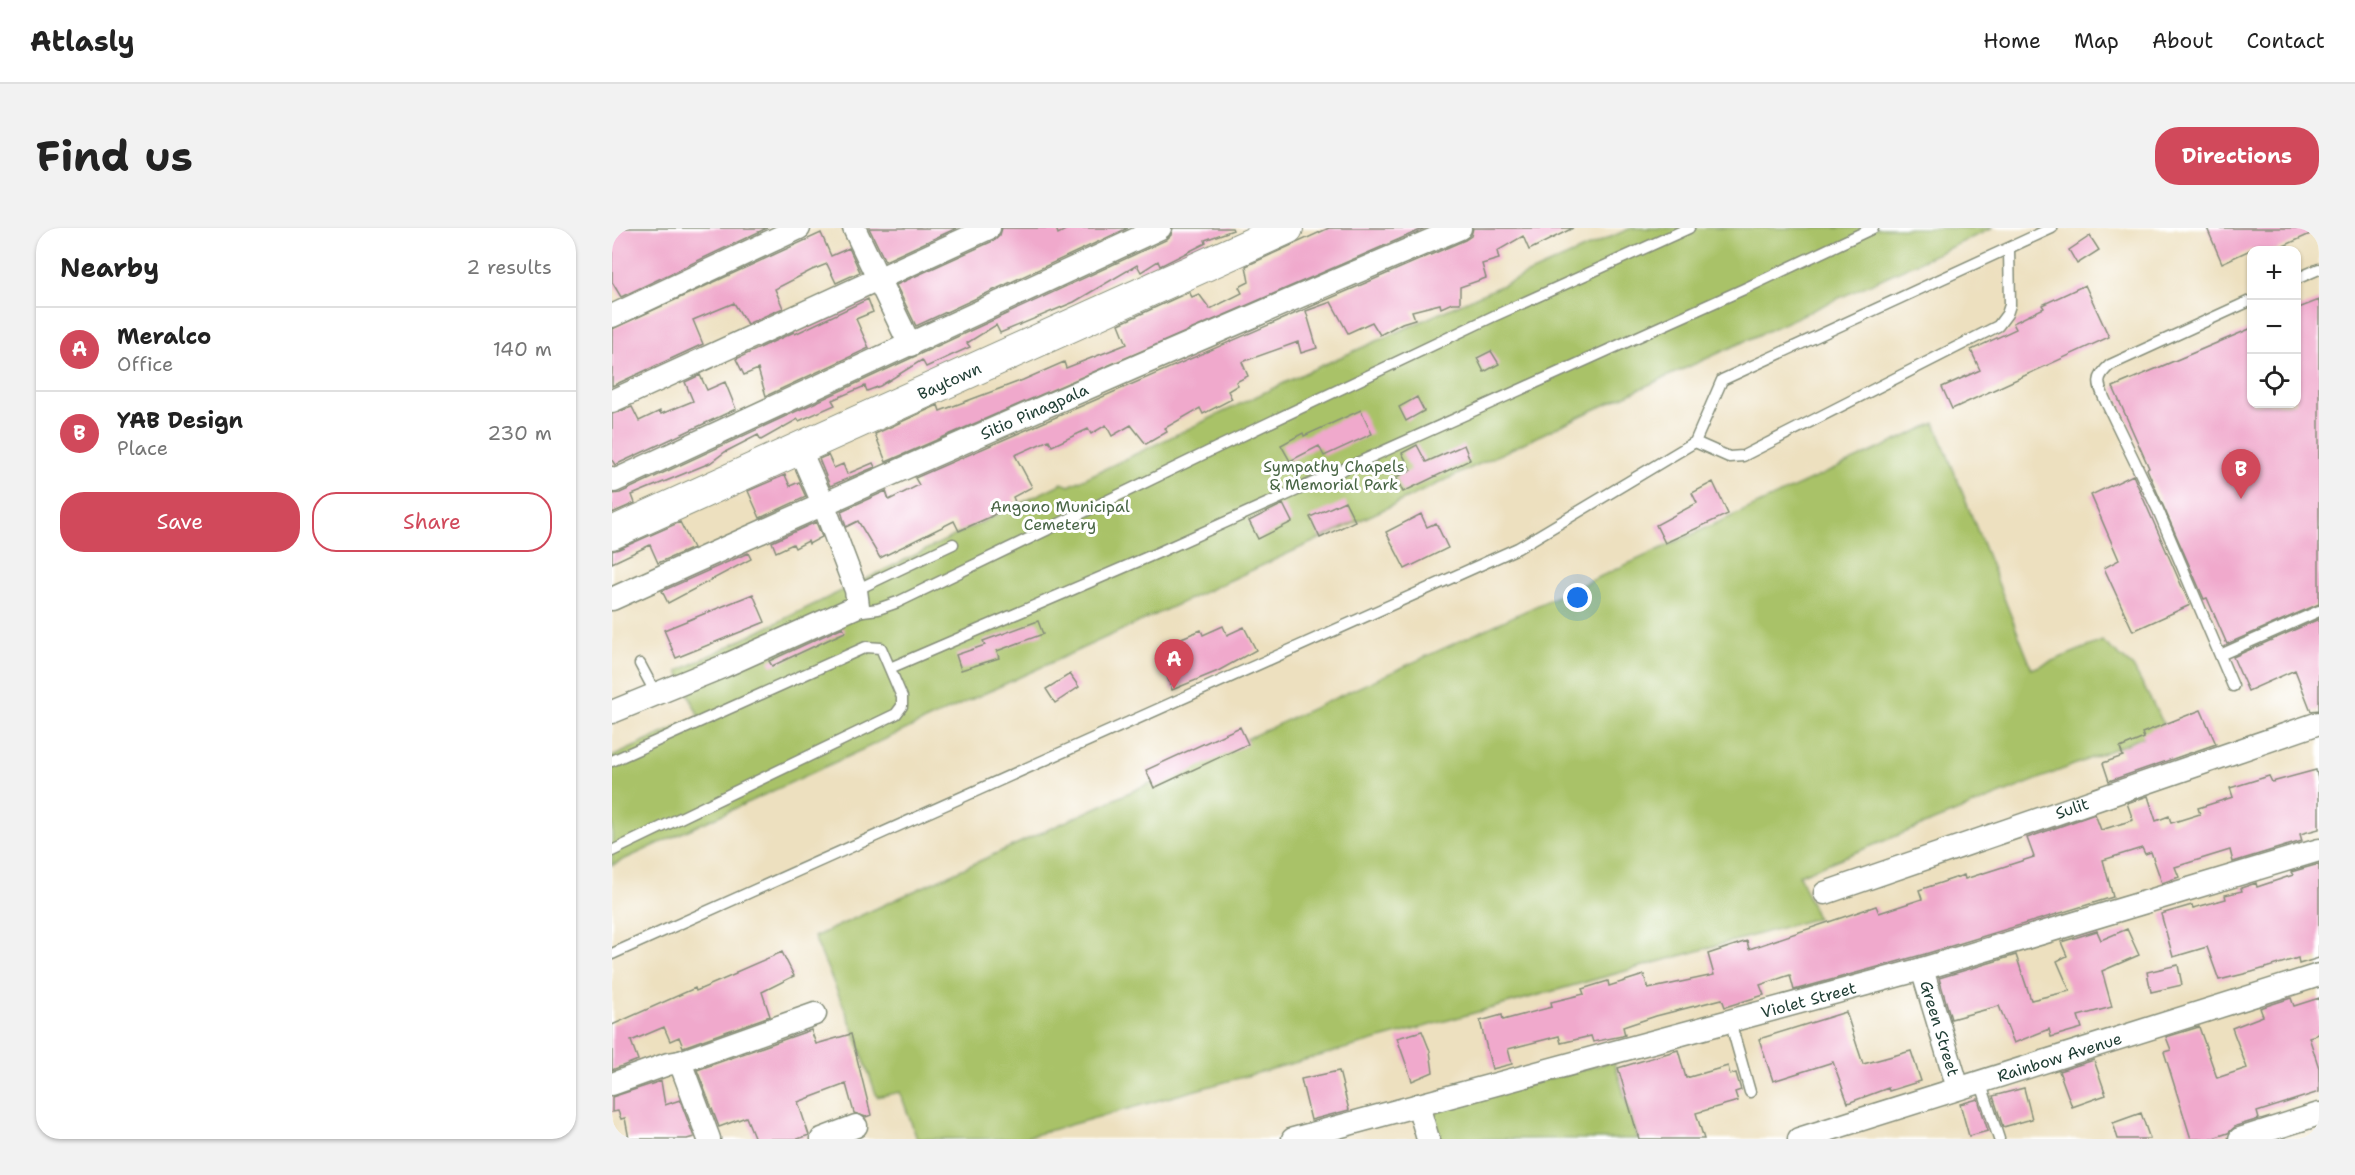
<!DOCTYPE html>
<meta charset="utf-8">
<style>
body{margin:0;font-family:"Shantell Sans",sans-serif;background:#f2f2f2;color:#222}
.controls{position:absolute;right:18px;top:18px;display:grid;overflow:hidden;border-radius:12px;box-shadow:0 2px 4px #0004}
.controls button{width:54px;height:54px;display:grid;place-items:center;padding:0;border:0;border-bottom:2px solid #e0e0e0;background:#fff;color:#222;font:30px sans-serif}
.you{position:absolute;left:966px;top:370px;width:21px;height:21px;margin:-15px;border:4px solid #fff;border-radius:50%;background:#1a73e8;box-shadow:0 0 0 9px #1a73e833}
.badge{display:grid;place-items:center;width:39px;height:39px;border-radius:50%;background:#d1495b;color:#fff;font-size:20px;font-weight:700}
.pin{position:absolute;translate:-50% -50px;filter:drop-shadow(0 2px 3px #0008)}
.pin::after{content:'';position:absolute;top:32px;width:21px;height:18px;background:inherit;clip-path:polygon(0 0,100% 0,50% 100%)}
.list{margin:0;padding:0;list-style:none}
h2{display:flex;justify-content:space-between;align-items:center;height:78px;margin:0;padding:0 24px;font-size:26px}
h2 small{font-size:20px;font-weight:400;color:#767676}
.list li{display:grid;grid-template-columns:39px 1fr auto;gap:18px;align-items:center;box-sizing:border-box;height:84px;padding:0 24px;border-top:2px solid #e0e0e0}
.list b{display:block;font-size:22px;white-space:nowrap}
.list p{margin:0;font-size:20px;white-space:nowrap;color:#767676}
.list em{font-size:20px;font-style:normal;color:#767676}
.actions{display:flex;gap:12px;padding:18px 24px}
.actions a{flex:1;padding:14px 0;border:2px solid #d1495b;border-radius:24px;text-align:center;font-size:21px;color:#d1495b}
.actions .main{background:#d1495b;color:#fff}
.icon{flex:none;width:33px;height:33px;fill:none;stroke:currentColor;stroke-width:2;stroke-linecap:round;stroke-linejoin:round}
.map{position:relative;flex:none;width:1707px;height:911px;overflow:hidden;border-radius:24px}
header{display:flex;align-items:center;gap:36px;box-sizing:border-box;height:84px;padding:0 30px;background:#fff;border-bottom:2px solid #e0e0e0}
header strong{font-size:28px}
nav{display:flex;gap:33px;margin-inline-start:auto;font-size:21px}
.intro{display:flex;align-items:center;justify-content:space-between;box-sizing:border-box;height:144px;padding:0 36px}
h1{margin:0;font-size:42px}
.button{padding:15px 27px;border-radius:24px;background:#d1495b;color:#fff;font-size:21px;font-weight:700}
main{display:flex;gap:36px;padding:0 36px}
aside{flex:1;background:#fff;border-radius:24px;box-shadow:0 2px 4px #0004}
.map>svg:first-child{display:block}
</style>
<header>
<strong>Atlasly</strong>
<nav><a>Home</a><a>Map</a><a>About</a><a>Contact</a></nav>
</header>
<div class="intro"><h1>Find us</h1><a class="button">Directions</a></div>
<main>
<aside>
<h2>Nearby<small>2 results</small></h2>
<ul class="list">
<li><span class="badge">A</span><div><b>Meralco</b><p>Office</p></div><em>140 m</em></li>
<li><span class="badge">B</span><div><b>YAB Design</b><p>Place</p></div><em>230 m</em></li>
</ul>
<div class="actions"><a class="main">Save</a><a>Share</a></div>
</aside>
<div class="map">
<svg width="1707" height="911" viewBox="0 0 1707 911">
<rect width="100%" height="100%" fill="#fff"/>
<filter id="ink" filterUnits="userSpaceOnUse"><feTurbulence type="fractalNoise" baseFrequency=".0167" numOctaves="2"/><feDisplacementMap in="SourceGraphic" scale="12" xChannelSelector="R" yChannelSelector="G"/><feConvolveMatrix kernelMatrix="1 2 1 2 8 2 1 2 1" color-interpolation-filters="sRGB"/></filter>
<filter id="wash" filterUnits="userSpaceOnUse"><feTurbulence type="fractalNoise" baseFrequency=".008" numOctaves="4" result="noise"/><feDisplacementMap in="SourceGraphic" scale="24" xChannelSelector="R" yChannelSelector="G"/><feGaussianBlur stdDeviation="1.35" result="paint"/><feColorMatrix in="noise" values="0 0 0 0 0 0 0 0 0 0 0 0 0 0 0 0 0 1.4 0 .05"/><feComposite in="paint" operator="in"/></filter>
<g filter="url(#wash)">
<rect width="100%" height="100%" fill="#ede0bf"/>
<path fill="#a9c268" stroke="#64804e" stroke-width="1.5" d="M 1019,0 L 1381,0 L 975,185 L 764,285 L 0,637 L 0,529 L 87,489 L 66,443 L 450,255 L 457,258 L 693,145 Z
M 1323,195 L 1420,441 L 1490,413 L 1521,439 L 1554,500 L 1187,647 L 1205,690 L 407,911 L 305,911 L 288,864 L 265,869 L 240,798 L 202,709 Z
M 1002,833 L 1026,911 L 827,911 L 819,883 Z"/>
<g id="blocks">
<path fill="#f0a9cc" d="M 0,0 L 155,0 L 9,69 L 0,54 Z
M 257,0 L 345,0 L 273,33 Z
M 390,0 L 444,0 L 446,6 L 457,0 L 516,0 L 304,98 L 284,57 L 383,12 L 388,7 Z
M 561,0 L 620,0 L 621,2 L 593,12 L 594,15 L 548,38 L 546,33 L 529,44 L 525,37 L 462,74 L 388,105 L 384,97 L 355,115 L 358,119 L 314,139 L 310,132 L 268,158 L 255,163 L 253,158 L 220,172 L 223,177 L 187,193 L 186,191 L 149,212 L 146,207 L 113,224 L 98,235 L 20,267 L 23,275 L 0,285 L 0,266 L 8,265 L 554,12 L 559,7 Z
M 717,0 L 813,0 L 274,234 L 263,206 L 326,177 L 328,183 L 411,152 L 452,134 L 454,140 L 515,116 L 507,96 L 577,64 L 580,69 L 587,66 L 598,81 L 630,65 L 627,59 L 637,54 L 634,38 Z
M 861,0 L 961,0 L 917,22 L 911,8 L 885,23 L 887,31 L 870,36 L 874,50 L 848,59 L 848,75 L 840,75 L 829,80 L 828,76 L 800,83 L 803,91 L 790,95 L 768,107 L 760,94 L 736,105 L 719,74 L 694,83 L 705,120 L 689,125 L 686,114 L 630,134 L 636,148 L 624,154 L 626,157 L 616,163 L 620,171 L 591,186 L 588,180 L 553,200 L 555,204 L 534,216 L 519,197 L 500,208 L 494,197 L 479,206 L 476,201 L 440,218 L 437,212 L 403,227 L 420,259 L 401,269 L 403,274 L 378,289 L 347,303 L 342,293 L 268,330 L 246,293 L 234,299 L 229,283 L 274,263 L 277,272 L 307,257 L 303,250 L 853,12 L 859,8 Z
M 1595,0 L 1707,0 L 1707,2 L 1663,22 L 1638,22 L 1610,35 Z
M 209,5 L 219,28 L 237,20 L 248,44 L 224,55 L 215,36 L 200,42 L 163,61 L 171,80 L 135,96 L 122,75 L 81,92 L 91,116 L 0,158 L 0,101 Z
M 1478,8 L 1487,22 L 1465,36 L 1457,22 Z
M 1473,57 L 1497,109 L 1340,181 L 1330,159 L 1368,142 L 1359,122 L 1404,101 L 1401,95 L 1432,80 L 1430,77 Z
M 256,71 L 261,84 L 244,91 L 257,120 L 154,168 L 146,141 L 132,147 L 124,131 L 182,104 L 183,106 Z
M 1707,72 L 1707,376 L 1615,416 L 1595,370 L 1592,371 L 1535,241 L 1537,240 L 1501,159 L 1640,100 L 1640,176 L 1684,176 L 1684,81 Z
M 879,123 L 887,136 L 872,144 L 865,130 Z
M 88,147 L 95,162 L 113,154 L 124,181 L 3,237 L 0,232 L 0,186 L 20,179 L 27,193 L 48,183 L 49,186 L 81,173 L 73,154 Z
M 805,169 L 812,183 L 794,193 L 787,179 Z
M 749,182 L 760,206 L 712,228 L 707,218 L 678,233 L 669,217 L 691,205 L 692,208 Z
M 805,217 L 814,234 L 852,217 L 858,232 L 791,264 L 784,249 L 799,242 L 790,225 Z
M 216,227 L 222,240 L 231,236 L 235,246 L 261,235 L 263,239 L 218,258 L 207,231 Z
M 173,247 L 178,258 L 187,254 L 194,269 L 148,290 L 136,263 Z
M 1521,247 L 1578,377 L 1521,403 L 1492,340 L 1507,332 L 1479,267 Z
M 1101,254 L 1116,286 L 1053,315 L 1044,297 L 1085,275 L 1080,265 Z
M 733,273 L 743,293 L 708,310 L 698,289 Z
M 671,276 L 680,294 L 646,311 L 637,293 Z
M 809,286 L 815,299 L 824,295 L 836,320 L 793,341 L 774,304 Z
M 68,294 L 81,320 L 46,335 L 38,317 L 0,335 L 0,323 L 7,321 Z
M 204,294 L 210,309 L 197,316 L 196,313 L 183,320 L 181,316 L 164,324 L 160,314 Z
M 136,325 L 139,331 L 56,375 L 50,363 Z
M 141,366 L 153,394 L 64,430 L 52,402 Z
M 1707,391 L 1707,482 L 1699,483 L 1683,442 L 1636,463 L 1621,429 Z
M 426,393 L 431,406 L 385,423 L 387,430 L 349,442 L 344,427 L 373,417 L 371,413 Z
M 611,398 L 615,407 L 632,399 L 644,422 L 606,443 L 560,462 L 546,423 L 569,415 L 567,411 L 589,402 L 591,407 Z
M 231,399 L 233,404 L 160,438 L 157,433 Z
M 458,446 L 467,459 L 443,475 L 434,461 Z
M 1589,482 L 1604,516 L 1497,553 L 1491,535 L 1511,528 L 1508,520 L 1532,510 L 1530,505 Z
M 628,499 L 636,516 L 542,560 L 534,542 Z
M 1704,542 L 1707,555 L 1707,601 L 1688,606 L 1690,613 L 1621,634 L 1618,622 L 1563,639 L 1567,649 L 1550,655 L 1539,624 L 1533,626 L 1530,620 L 1491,632 L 1501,669 L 1313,726 L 1182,762 L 1178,747 L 1148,757 L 1152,767 L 1113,779 L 1110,771 L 1044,788 L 1011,799 L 1013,807 L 1010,808 L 981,814 L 979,808 L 949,815 L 947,808 L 896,821 L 900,836 L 880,841 L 868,793 L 890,787 L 891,792 L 940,779 L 939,774 L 972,766 L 970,761 L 996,753 L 997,758 L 1032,747 L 1036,761 L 1102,747 L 1096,726 L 1135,713 L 1137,721 L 1264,678 L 1267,685 L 1310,671 L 1307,662 L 1352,647 L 1353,651 L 1422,629 L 1415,610 L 1483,586 L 1489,602 L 1521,592 L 1515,575 L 1536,568 L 1544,593 L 1557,588 L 1559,595 L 1588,586 L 1586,580 L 1621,569 L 1618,560 L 1657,548 L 1660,554 Z
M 1707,636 L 1707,730 L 1687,736 L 1686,730 L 1640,744 L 1607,752 L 1595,719 L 1561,729 L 1549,686 L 1580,677 L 1581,680 L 1614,671 L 1613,667 L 1630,663 L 1629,660 L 1644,655 L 1645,659 L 1681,647 L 1679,644 Z
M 1515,701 L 1527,727 L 1490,743 L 1500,779 L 1466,788 L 1470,800 L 1439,809 L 1437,801 L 1402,815 L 1387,778 L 1339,791 L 1327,750 L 1404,727 L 1419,772 L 1458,763 L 1445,733 L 1455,728 L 1449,714 L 1485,703 L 1489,712 Z
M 170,724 L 182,748 L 150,764 L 158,788 L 71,819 L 67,809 L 58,813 L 52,799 L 19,813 L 26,832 L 0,842 L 0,797 L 83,760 L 84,763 L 124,746 L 124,744 Z
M 1566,737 L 1570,757 L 1539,764 L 1535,744 Z
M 1679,770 L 1682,778 L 1707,770 L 1707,806 L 1697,809 L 1707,840 L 1707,864 L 1645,884 L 1647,891 L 1624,898 L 1616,905 L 1598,911 L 1579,911 L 1552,824 L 1559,822 L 1554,809 L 1587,799 L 1605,850 L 1635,840 L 1620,800 L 1651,788 L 1648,780 Z
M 1234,784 L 1251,836 L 1299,823 L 1309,853 L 1277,863 L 1276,860 L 1236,875 L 1221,834 L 1161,853 L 1147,811 Z
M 199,802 L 204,816 L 239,806 L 259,887 L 254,889 L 242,885 L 234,856 L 186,874 L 197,907 L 186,911 L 143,911 L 134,889 L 107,899 L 85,842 Z
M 810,803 L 818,823 L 821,844 L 800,853 L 785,810 Z
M 1066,822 L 1074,850 L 1116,838 L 1118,847 L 1124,845 L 1129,862 L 1123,864 L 1126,873 L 1084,885 L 1092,911 L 1027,911 L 1006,840 Z
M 1482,832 L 1494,867 L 1460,879 L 1447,843 Z
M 727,843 L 737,882 L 699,892 L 689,851 Z
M 49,853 L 53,877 L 68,872 L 82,909 L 75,911 L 17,911 L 13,890 L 9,891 L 6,883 L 0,884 L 0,869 Z
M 1412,860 L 1420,891 L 1391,899 L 1381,868 Z
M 1366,871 L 1376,903 L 1357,908 L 1348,876 Z
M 1529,885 L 1538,911 L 1506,911 L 1501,895 Z"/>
</g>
</g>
<g filter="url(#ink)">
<use href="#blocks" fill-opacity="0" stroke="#868e7a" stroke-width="1.5"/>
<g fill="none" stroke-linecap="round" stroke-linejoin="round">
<g stroke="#868e7a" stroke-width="13">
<path id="lane" d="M 1684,51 L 1707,41
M 1083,214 L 1117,229 L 1131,228 L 1386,98 L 1395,86 L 1398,77 L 1397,21
M 244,362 L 341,316
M 246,379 L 251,383 L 266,381 L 286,374 L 604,220 L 882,88 L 1077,0
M 1608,427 L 1707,383
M 28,436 L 44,466
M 278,440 L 543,326 L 1132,61 L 1261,0
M 1621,458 L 1546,282 L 1493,172 C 1486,156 1483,150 1498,137 L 1640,72
M 0,533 L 254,419 L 269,420 L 290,469 L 290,478 L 284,486 L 0,623
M 0,726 L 906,320 L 1083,214 L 1110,152 L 1440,0
M 1118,793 L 1138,864
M 1368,853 L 1387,911"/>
</g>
<g stroke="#868e7a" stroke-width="25">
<g id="street">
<path d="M 242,0 L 298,117"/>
<path d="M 0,88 L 187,0"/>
<path d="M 0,173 L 377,0"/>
<path d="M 0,250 L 2,253 L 548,0"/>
<path id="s1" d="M 0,371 C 281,244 564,120 848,0"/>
<path d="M 0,484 L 110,439 L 246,378 L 244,362 L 211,275 L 187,220"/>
<path id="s2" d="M 1213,665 L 1707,495"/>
<path id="s3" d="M 1310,741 L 1346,860"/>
<path d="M 68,834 L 97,911"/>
<path d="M 0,856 L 56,836 L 68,834 L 203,786"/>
<path d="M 806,877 L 816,911"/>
<path d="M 210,911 L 244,898"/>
<path id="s4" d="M 681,911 L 1310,741 L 1707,622"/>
<path id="s5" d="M 1187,911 L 1707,747"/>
<path d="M 1628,911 L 1707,886"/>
</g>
</g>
<g stroke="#868e7a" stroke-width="34">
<g id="secondary">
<path id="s6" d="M 0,305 L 675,0"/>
</g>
</g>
<use href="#lane" stroke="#fff" stroke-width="10"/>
<use href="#street" stroke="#fff" stroke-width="22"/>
<use href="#secondary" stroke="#fff" stroke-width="32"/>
</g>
</g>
<g text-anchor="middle" stroke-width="6" stroke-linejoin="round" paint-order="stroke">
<g font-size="16" fill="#1f3d34" stroke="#fff">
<text dy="6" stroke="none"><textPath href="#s6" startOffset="370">Baytown</textPath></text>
<text dy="6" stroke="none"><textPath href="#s1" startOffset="462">Sitio Pinagpala</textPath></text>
<text dy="6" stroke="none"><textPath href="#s2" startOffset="261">Sulit</textPath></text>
<text dy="6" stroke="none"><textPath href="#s4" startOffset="534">Violet Street</textPath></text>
<text dy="6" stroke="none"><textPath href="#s3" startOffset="62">Green Street</textPath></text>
<text dy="6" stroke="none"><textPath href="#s5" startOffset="273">Rainbow Avenue</textPath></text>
</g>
<g font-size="16" fill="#486544" stroke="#fff">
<text x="722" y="244">Sympathy Chapels<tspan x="722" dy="18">&amp; Memorial Park</tspan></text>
<text x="448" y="284">Angono Municipal<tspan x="448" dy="18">Cemetery</tspan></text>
</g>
</g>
</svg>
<div class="controls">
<button>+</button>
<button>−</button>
<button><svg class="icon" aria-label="locate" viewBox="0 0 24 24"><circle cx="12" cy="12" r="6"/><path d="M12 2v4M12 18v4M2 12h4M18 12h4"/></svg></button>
</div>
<div class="you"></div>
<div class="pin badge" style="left:562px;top:461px">A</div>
<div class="pin badge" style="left:1629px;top:271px">B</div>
</div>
</main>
